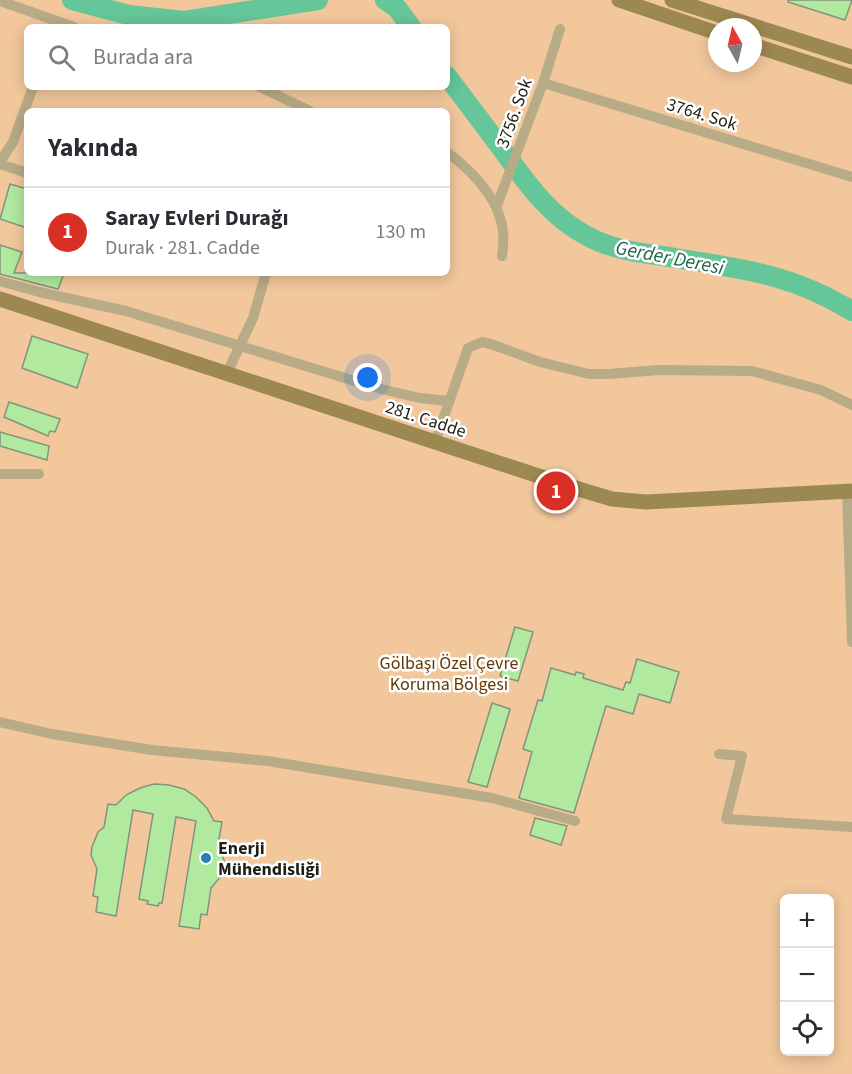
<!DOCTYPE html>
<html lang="tr">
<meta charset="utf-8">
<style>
body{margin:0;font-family:"Source Sans 3",sans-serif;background:#f7f7f7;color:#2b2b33}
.controls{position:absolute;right:18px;bottom:18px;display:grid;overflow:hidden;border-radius:9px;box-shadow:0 3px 15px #0003}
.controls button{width:54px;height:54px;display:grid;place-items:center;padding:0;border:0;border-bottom:2px solid #e1e1e2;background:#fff;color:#2b2b33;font:30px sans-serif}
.compass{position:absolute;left:708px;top:18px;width:54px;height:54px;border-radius:50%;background:#fff;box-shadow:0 3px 15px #0003;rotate:352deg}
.you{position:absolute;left:368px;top:378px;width:21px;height:21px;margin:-15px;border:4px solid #fff;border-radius:50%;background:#1a73e8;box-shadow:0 0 0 9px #1a73e833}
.badge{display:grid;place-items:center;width:39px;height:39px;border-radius:50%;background:#d93025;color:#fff;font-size:20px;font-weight:700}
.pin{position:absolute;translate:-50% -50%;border:3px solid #fff;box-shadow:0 2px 6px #0006}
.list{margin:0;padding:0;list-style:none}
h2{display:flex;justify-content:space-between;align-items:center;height:78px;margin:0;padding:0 24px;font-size:26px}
h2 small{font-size:20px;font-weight:400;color:#7c7c81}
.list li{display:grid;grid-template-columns:39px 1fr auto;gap:18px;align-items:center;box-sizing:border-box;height:90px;padding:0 24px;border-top:2px solid #e1e1e2}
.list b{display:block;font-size:22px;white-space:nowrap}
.list p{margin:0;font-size:20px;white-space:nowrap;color:#7c7c81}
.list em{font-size:20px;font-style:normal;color:#7c7c81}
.icon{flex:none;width:33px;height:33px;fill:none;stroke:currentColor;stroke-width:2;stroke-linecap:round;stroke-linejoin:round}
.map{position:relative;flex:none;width:852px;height:1074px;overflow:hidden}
.search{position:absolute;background:#fff;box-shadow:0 3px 15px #0003;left:24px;top:24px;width:426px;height:66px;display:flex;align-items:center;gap:15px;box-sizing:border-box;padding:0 21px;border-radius:9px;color:#7c7c81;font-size:22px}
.panel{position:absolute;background:#fff;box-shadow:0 3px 15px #0003;left:24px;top:108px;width:426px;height:168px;border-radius:9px}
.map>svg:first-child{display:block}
</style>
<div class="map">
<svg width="852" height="1074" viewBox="0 0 852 1074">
<rect width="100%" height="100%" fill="#f1f4dd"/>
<path fill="#f2c79c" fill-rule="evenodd" d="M 0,0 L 852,0 L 852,1074 L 0,1074 ZM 27,27 L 447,27 L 447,87 L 27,87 ZM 717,27 L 753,27 L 753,63 L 717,63 ZM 27,111 L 447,111 L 447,273 L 27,273 ZM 784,898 L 830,898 L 830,1052 L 784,1052 Z"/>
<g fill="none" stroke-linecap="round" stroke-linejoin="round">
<path stroke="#64c699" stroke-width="20" d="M 72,0 L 129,15 L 184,21 L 318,0
M 385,0 L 397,8 L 411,27
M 447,76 C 465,100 483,124 502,149 C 526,182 549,216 587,236 C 614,251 645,253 675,258 C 743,269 792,274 852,311"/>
</g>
<path fill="#b1e99f" stroke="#849280" stroke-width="1.5" d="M 788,0 L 852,0 L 845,20 L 788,2 Z
M 10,184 L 27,189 L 27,228 L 0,219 Z
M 0,245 L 22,252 L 14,273 L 64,273 L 58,289 L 0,274 Z
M 32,336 L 88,354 L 77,388 L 22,368 Z
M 9,402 L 60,419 L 55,432 L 50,431 L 48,436 L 4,417 Z
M 0,432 L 49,446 L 47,460 L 0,446 Z
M 515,627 L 533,632 L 518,681 L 500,676 Z
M 637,659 L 679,672 L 670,703 L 639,694 L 633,714 L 606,706 L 574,813 L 519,798 L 532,752 L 523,749 L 538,700 L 542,701 L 551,668 L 575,675 L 576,672 L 584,674 L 583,678 L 623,690 L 626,682 L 630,683 Z
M 492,703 L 510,709 L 487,787 L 468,782 Z
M 154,784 L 169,785 L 184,789 L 196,797 L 207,808 L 214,821 L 222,822 L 218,845 L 224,860 L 223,868 L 221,876 L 211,888 L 207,915 L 201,914 L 199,929 L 179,926 L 196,821 L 176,817 L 162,903 L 159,903 L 158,906 L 147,904 L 148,901 L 139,899 L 153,814 L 133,810 L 116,916 L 96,912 L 98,897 L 93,896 L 97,869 L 91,855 L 92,847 L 98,832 L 104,827 L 108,804 L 116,805 L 126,795 L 140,788 Z
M 535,818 L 567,826 L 561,845 L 530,835 Z"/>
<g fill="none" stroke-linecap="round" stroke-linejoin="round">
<path stroke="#b8ab87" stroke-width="10" d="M 0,1 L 74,27
M 543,83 L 852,177
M 260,87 L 310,111
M 447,152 C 472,171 500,199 503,232 C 504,240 503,248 502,256
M 0,162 L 13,142 L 33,87
M 0,164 L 27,173
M 496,208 L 543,83 L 560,29
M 0,281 L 39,292 L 126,311 L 381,389 L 420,398 L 449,401
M 227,373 L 253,318 L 266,273
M 435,442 L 468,348 L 482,342 L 491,344 L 540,362 L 589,374 L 609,374 L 659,370 L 752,371 L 821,390 L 852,405
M 0,474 L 39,474
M 847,491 L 852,642
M 0,722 L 52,734 L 152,750 L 268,761 L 492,798 L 575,821
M 719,754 L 742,756 L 726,819 L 852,827"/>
<path stroke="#9c8851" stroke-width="15" d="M 619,0 L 717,33
M 672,0 L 852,57
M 753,45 L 852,77
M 0,299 L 572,487 L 612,499 L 646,502 L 852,491"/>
</g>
<circle fill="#2482af" stroke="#fff" stroke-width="2" cx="206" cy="858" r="6"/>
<g text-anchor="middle" stroke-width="5" stroke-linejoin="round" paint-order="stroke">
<g font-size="18" fill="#1d1e16" stroke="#fff">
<text transform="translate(514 113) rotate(-70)" y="6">3756. Sok</text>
<text transform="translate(702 114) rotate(17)" y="6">3764. Sok</text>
<text transform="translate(426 419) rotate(18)" y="6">281. Cadde</text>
</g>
<g font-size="18" fill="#643a02" stroke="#fff">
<text x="449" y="669">Gölbaşı Özel Çevre<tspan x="449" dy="21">Koruma Bölgesi</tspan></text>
</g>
<g font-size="18" font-weight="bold" fill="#1d1e16" stroke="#fff" text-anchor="start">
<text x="218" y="854">Enerji<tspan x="218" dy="21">Mühendisliği</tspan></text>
</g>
<g font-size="20" font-style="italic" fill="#1b6446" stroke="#fff">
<text transform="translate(670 257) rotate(11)" y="7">Gerder Deresi</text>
</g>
</g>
</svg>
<div class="controls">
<button>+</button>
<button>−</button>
<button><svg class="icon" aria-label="locate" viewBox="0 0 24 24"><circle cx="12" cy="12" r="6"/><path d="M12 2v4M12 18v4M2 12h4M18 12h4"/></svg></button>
</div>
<svg class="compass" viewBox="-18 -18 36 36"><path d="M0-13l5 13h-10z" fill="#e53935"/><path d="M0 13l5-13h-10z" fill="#7c7c81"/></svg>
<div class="you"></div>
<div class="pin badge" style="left:556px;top:491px">1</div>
<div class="search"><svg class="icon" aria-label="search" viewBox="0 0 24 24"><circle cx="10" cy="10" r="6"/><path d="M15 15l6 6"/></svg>Burada ara</div>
<section class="panel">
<h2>Yakında<small></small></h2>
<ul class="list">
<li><span class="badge">1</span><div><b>Saray Evleri Durağı</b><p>Durak · 281. Cadde</p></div><em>130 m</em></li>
</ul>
</section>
</div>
